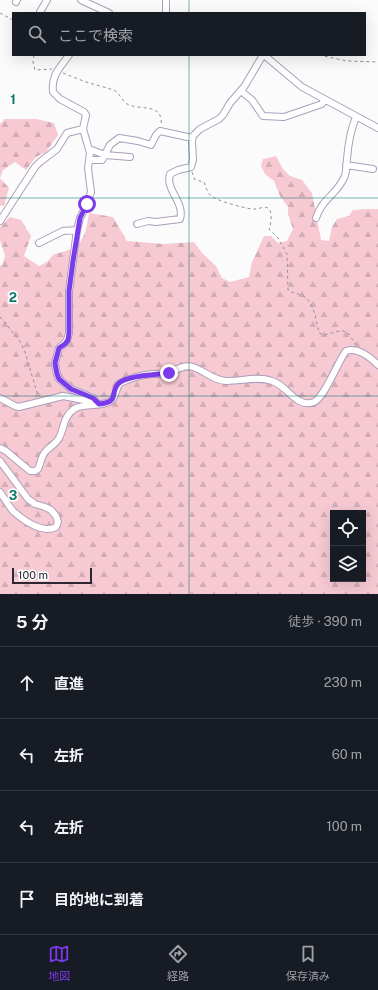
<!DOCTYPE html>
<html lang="ja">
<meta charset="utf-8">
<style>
body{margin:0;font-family:"Public Sans","Noto Sans JP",sans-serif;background:#20242c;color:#f1f3f6}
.controls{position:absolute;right:12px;bottom:12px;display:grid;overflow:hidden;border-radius:0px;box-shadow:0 4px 16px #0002}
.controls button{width:36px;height:36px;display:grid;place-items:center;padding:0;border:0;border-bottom:1px solid #363941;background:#171b24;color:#f1f3f6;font:20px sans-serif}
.scale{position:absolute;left:12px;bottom:10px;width:80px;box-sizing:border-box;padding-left:4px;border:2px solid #2e2733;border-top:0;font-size:11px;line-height:14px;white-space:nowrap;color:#2e2733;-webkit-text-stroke:3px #fff;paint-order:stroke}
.stop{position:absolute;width:12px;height:12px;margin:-9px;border:3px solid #7c3aed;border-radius:50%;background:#fff}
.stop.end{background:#7c3aed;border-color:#fff;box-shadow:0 1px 4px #0008}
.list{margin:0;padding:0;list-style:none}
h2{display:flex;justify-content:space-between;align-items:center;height:52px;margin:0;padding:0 16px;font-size:17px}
h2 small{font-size:13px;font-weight:400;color:#9ea1a6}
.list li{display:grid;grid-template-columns:26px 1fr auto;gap:12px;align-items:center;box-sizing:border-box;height:72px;padding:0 16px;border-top:1px solid #363941}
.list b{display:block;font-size:15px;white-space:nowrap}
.list em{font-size:13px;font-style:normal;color:#9ea1a6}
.icon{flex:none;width:22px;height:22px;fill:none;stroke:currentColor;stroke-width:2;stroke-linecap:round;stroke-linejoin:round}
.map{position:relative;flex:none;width:378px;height:594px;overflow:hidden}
.search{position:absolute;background:#171b24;box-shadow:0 4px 16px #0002;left:12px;right:12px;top:12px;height:44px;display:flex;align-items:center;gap:10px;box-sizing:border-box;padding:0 14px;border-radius:0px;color:#9ea1a6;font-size:15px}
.sheet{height:340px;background:#171b24}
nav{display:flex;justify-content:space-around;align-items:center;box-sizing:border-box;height:56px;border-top:1px solid #363941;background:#171b24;font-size:11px;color:#9ea1a6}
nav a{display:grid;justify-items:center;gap:2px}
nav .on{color:#7c3aed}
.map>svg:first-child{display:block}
</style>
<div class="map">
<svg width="378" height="594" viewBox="0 0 378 594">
<defs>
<pattern id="forest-firs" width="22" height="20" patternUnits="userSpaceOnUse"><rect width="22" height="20" fill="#f6c9d3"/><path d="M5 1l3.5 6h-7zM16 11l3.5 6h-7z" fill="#d3adb6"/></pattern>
</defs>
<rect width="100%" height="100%" fill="#fbfbfb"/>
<path fill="url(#forest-firs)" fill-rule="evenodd" d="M 5,119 L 36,119 L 54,123 L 58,135 L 46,152 L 36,157 L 26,170 L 15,162 L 3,170 L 0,178 L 9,188 L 4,205 L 0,206 L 0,124 Z
M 276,156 L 283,169 L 290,176 L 302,180 L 312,193 L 321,240 L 329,241 L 332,227 L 337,219 L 349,216 L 353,210 L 368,209 L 378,209 L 378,594 L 0,594 L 0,266 L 2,265 L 5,256 L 0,240 L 0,227 L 10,217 L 21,220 L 31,236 L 24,256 L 39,266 L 47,262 L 54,254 C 82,249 85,239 89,213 L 113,217 L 127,241 L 164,244 L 194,242 L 202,253 L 216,266 L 222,278 L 230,282 L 249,277 L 252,262 L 264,236 L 271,236 L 278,243 L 287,241 L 293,229 L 288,214 L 288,207 L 280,196 L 274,181 L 265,174 L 261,166 L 263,159 ZM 333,513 L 363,513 L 363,579 L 333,579 Z"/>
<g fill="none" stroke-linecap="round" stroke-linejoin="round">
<g stroke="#ad9ebb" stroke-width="8">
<path id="minor" d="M 81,0 L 109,13
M 166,0 L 166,13
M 16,2 L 17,0
M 40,12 L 47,0
M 69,55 C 60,68 51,75 53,92 L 60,99 L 84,112 L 86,115 L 83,129 L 90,153 L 88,168 L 91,192 L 87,204 L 80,218 L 77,230 L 69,291 L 69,333 L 67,340 L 65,343 L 59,348 L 55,363 L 57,374 L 59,379 L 71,389 L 93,398 L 97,403
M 264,55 L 302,87 L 378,128
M 241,91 L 252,100 L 263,116 L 284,117 L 322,104 L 324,100
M 89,149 L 105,155 L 130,157
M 89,160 L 102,160 L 110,145 L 119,138 L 138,141 L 151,145 L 156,135 L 160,131 L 192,138
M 346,165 L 373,169
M 316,218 C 322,199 336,195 344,178 C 347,172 346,166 347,159 C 348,146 351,129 356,117
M 0,221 L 35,167 L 40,162 L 57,149 L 67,133 L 83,129
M 137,224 L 148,221 L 156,222 L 180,219 C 185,202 165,190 170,174 L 178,170 L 191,167 L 193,160 L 192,142 L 193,136 L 200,129 L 219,119 L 223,115 L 230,103 L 244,87 L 263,55
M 39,243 L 63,231 L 77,230
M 0,398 L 15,406 L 19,407 L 63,396 L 94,402
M 0,448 L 6,451 L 30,471 L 35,471 L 38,469 C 41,463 41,457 45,452 C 50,446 57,444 60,436 C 64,427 64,416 74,409 C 85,402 103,408 112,400 C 116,395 116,388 120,383 C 130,378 141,375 152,374 C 157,374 162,374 167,373 C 176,371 183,364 193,367 C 205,371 214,381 227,381 C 242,381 258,376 272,381 C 287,385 296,409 314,402 C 325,397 337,363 346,351 C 358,347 370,357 378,365
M 0,461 L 28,499 L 35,504 L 45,507 L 51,510 L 56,516 L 58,522 L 56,527 C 42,534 23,520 13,511 C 8,505 4,498 0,492"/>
</g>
<path stroke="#939096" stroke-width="1" stroke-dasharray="3 3" stroke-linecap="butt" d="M 0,13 L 13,20
M 34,55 L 33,62 L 35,70 L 52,69
M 319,55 L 347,61 L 378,62
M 63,73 L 86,82 L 114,90 C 120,93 121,100 127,104 C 140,111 164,102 161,126
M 192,172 L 195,180 L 204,182 C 206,187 207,192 211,196 C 215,200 249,210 255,209 C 259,209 264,206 268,208 C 273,211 271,225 269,229 L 278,238 L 287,254 L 288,290 C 293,294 298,293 303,296 C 315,303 316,321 319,333 L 324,335 L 339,331 L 344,331 L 349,334 L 356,345
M 0,317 L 20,341 L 25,352 L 38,396"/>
<use href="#minor" stroke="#fff" stroke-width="6"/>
</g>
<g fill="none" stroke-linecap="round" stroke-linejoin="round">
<path stroke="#7c3aed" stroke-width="5" d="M 87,204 L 80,218 L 73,261 L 69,291 L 69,333 L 68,340 L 65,344 L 59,348 L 55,363 L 57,374 L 59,379 L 71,389 L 93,398 L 99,404 C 121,402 109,392 119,383 C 129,375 156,375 169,373"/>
</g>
<path fill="none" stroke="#0f766e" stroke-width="1" stroke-opacity="0.55" d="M 189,0 L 189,13M 189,55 L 189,594M 0,198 L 378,198M 0,396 L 378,396"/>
<g font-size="13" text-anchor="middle" font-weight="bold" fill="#0f766e" stroke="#fff" stroke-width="3.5" stroke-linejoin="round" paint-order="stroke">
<text x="13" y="104">1</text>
<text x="13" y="302">2</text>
<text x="13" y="500">3</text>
</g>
</svg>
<div class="controls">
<button><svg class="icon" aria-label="locate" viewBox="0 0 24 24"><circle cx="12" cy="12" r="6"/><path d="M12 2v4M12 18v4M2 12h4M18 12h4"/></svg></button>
<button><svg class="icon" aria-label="layers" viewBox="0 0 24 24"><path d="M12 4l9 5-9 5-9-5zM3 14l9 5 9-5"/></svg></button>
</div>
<div class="scale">100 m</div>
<div class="stop" style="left:87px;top:204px"></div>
<div class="stop end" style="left:169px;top:373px"></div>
<div class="search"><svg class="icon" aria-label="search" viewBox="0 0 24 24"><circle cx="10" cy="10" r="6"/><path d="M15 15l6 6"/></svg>ここで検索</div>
</div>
<section class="sheet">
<h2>5 分<small>徒歩 · 390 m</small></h2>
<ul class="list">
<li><svg class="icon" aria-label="ahead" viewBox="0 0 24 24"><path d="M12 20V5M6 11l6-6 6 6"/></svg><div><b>直進</b></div><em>230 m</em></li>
<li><svg class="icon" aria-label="left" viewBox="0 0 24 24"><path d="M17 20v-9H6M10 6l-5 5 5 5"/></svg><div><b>左折</b></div><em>60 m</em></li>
<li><svg class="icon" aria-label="left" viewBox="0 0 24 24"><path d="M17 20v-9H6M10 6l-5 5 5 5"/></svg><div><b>左折</b></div><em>100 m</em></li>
<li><svg class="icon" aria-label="arrive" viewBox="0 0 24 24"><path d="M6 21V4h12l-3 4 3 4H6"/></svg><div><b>目的地に到着</b></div></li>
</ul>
</section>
<nav>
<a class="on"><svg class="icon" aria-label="map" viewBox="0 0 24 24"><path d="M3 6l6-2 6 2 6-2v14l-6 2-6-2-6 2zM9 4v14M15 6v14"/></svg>地図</a>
<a><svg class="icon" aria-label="directions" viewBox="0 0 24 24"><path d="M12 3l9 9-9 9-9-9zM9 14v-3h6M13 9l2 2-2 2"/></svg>経路</a>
<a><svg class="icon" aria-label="saved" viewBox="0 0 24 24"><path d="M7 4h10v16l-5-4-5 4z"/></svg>保存済み</a>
</nav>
